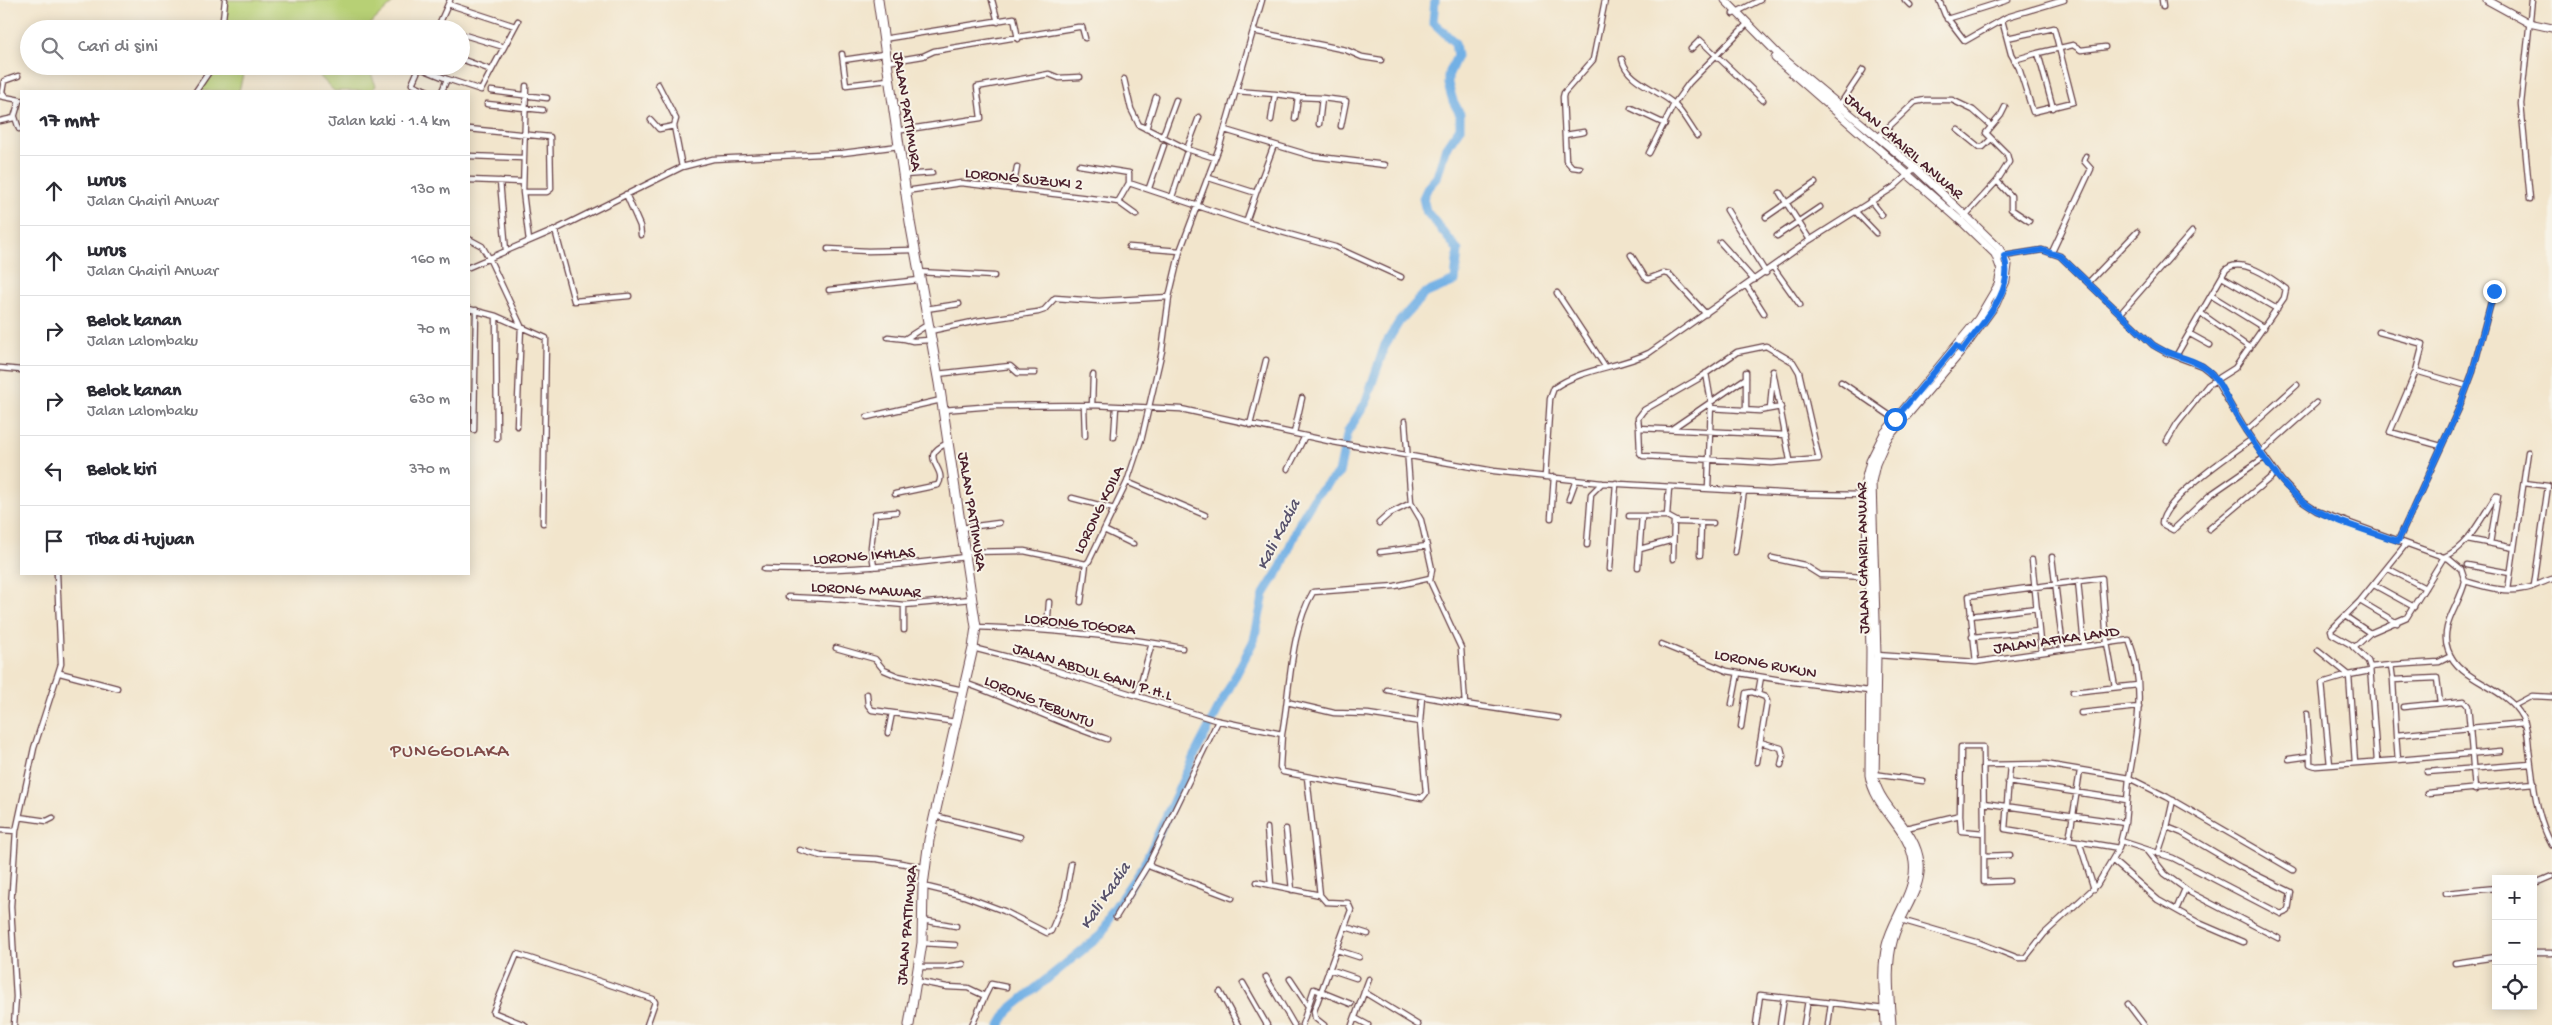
<!DOCTYPE html>
<html lang="id">
<meta charset="utf-8">
<style>
body{margin:0;font-family:"Gochi Hand",sans-serif;background:#f2f2f3;color:#2b2b33}
.controls{position:absolute;right:15px;bottom:15px;display:grid;overflow:hidden;border-radius:0px;box-shadow:0 2px 12px #0003}
.controls button{width:45px;height:45px;display:grid;place-items:center;padding:0;border:0;border-bottom:1px solid #e1e1e2;background:#fff;color:#2b2b33;font:25px sans-serif}
.stop{position:absolute;width:15px;height:15px;margin:-11px;border:4px solid #1a73e8;border-radius:50%;background:#fff}
.stop.end{background:#1a73e8;border-color:#fff;box-shadow:0 1px 5px #0008}
.list{margin:0;padding:0;list-style:none}
h2{display:flex;justify-content:space-between;align-items:center;height:65px;margin:0;padding:0 20px;font-size:21px}
h2 small{font-size:16px;font-weight:400;color:#7c7c81}
.list li{display:grid;grid-template-columns:32px 1fr auto;gap:15px;align-items:center;box-sizing:border-box;height:70px;padding:0 20px;border-top:1px solid #e1e1e2}
.list b{display:block;font-size:19px;white-space:nowrap}
.list p{margin:0;font-size:16px;white-space:nowrap;color:#7c7c81}
.list em{font-size:16px;font-style:normal;color:#7c7c81}
.icon{flex:none;width:28px;height:28px;fill:none;stroke:currentColor;stroke-width:2;stroke-linecap:round;stroke-linejoin:round}
.map{position:relative;flex:none;width:2552px;height:1025px;overflow:hidden}
.search{position:absolute;background:#fff;box-shadow:0 2px 12px #0003;left:20px;top:20px;width:450px;height:55px;display:flex;align-items:center;gap:12px;box-sizing:border-box;padding:0 18px;border-radius:28px;color:#7c7c81;font-size:19px}
.panel{position:absolute;background:#fff;box-shadow:0 2px 12px #0003;left:20px;top:90px;width:450px;height:485px;border-radius:0px}
.map>svg:first-child{display:block}
</style>
<div class="map">
<svg width="2552" height="1025" viewBox="0 0 2552 1025">
<rect width="100%" height="100%" fill="#f7f3e8"/>
<filter id="ink" filterUnits="userSpaceOnUse"><feTurbulence type="fractalNoise" baseFrequency=".02" numOctaves="2"/><feDisplacementMap in="SourceGraphic" scale="10" xChannelSelector="R" yChannelSelector="G"/><feConvolveMatrix kernelMatrix="1 2 1 2 8 2 1 2 1" color-interpolation-filters="sRGB"/></filter>
<filter id="wash" filterUnits="userSpaceOnUse"><feTurbulence type="fractalNoise" baseFrequency=".0096" numOctaves="4" result="noise"/><feDisplacementMap in="SourceGraphic" scale="20" xChannelSelector="R" yChannelSelector="G"/><feGaussianBlur stdDeviation="1.12" result="paint"/><feColorMatrix in="noise" values="0 0 0 0 0 0 0 0 0 0 0 0 0 0 0 0 0 1.4 0 .05"/><feComposite in="paint" operator="in"/></filter>
<g filter="url(#wash)">
<rect width="100%" height="100%" fill="#f2e5cc"/>
<path fill="#b7d075" stroke="#807850" d="M 228,0 L 396,0 L 365,29 L 224,29 Z
M 216,66 L 245,66 L 239,91 L 199,91 Z
M 310,66 L 368,66 L 376,86 L 370,91 L 334,91 Z"/>
<g fill="none" stroke-linecap="round" stroke-linejoin="round">
<path stroke="#72b0e5" stroke-width="9" d="M 1000,1025 L 1009,1010 L 1101,935 L 1111,913 L 1144,865 L 1195,754 L 1254,640 L 1264,594 L 1281,567 L 1301,520 L 1316,495 L 1339,473 L 1348,431 L 1365,404 L 1385,345 L 1399,322 L 1424,294 L 1455,281 L 1458,250 L 1426,211 L 1423,198 L 1428,187 L 1437,177 L 1445,150 L 1460,128 L 1460,114 L 1453,101 L 1448,84 L 1448,76 L 1457,56 L 1455,43 L 1433,22 L 1435,0"/>
</g>
</g>
<g filter="url(#ink)">
<g fill="none" stroke-linecap="round" stroke-linejoin="round">
<g stroke="#633d43" stroke-width="7">
<path id="street" d="M 992,0 L 998,22
M 1905,0 L 1910,5
M 1939,0 L 1945,15 L 1965,41 L 2007,17 L 2064,0
M 2162,0 L 2163,7
M 448,4 L 515,26
M 1733,14 L 1760,0
M 1947,19 L 2008,0
M 2002,20 L 2011,54 L 2019,68 L 2033,112 L 2073,102 L 2054,28 L 2007,38
M 222,29 L 225,0
M 437,29 L 450,0
M 1253,31 L 1346,50 L 1362,57 L 1381,60
M 461,34 L 504,47
M 883,39 L 1014,18 L 1018,39
M 1691,49 L 1700,40 L 1763,100
M 842,54 L 846,85 L 888,80
M 461,59 L 491,70
M 1622,59 C 1627,82 1658,89 1674,104 C 1683,113 1690,126 1697,136
M 843,60 L 884,54
M 2014,60 L 2038,53
M 887,62 L 923,56 L 934,51 L 1078,27 L 1082,27 L 1085,38
M 420,66 L 412,84 L 428,91
M 420,68 L 447,79
M 1124,79 L 1131,109 L 1139,125 L 1187,149 L 1215,158
M 658,84 L 676,119 L 674,126 L 682,167
M 526,86 L 523,192 L 529,241
M 196,91 L 213,66
M 442,91 L 447,79 L 481,90 L 518,21
M 491,91 L 547,98
M 1236,91 L 1275,94 L 1271,120
M 1275,94 L 1298,97 L 1295,119
M 0,96 L 20,100
M 5,96 L 2,92 L 4,81 L 18,76
M 1298,97 L 1322,98 L 1319,124
M 1322,98 L 1346,101 L 1341,126
M 487,104 L 543,110
M 1839,106 L 1863,70
M 1631,108 L 1665,124
M 2053,108 L 2038,53 L 2073,45 L 2081,50 L 2105,47
M 15,117 L 19,129
M 651,120 L 659,129 L 674,126
M 0,121 L 14,118 L 19,101
M 469,129 L 550,137 L 551,189 L 547,192 L 523,192
M 1146,129 L 1156,97
M 1225,130 L 1312,156 L 1385,165
M 1958,130 L 1979,147 L 1983,147 L 1991,139
M 896,131 L 981,118 L 977,87 L 1049,74 L 1059,78 L 1080,77
M 1565,135 L 1584,132
M 1878,137 L 1915,102 L 1925,100 L 1952,100 L 1973,110 L 1991,126
M 1162,138 L 1176,100
M 1187,149 L 1199,117
M 1649,153 L 1674,104 L 1689,83 L 1745,26
M 469,156 L 523,158
M 1079,165 L 1129,173 L 1129,183 L 1118,202
M 1580,168 L 1572,167 L 1566,160 L 1563,97 L 1564,93 L 1593,60 L 1605,0
M 904,175 L 932,173
M 1209,178 L 1256,193 L 1274,145
M 469,180 L 523,182
M 500,181 L 506,251
M 1997,181 L 2011,196 L 2011,209 L 2029,221
M 1129,183 L 1246,222 L 1256,193
M 1149,188 L 1164,145
M 1013,189 L 1017,167
M 906,191 L 961,183 L 1106,200 L 1118,202 L 1136,215
M 1780,193 L 1810,240
M 626,194 L 640,226 L 641,235
M 1172,197 L 1186,154
M 2530,199 L 2521,104 L 2532,0
M 1871,201 L 1882,215
M 1727,210 L 1766,273
M 1855,211 L 1876,233
M 1965,216 L 1997,181 L 2009,162 L 2007,154 L 1986,133 L 2001,115 L 2005,107
M 1766,217 L 1815,183
M 1246,222 L 1335,247 L 1401,277
M 555,230 L 574,301 L 629,296
M 1777,236 L 1820,207
M 469,239 L 482,246 L 489,258 L 521,326 L 517,426
M 1720,242 L 1754,280
M 1129,247 L 1180,251
M 828,249 L 868,251 L 914,250
M 2052,252 L 2091,169 L 2084,161 L 2086,156
M 1631,255 L 1645,277 L 1648,279 L 1664,273 L 1669,274 L 1706,314
M 2004,256 L 2042,250 L 2060,256 L 2153,345 L 2167,353 L 2202,366 L 2212,374 L 2246,431 L 2282,481 L 2300,500 L 2317,511 L 2449,559 L 2461,569 L 2465,581 C 2460,605 2439,625 2448,650 C 2460,683 2504,684 2522,717 C 2528,727 2528,739 2529,750 C 2534,785 2535,814 2552,845
M 469,267 L 555,230 L 682,167 L 713,159 L 843,153 L 899,146
M 1773,267 L 1800,305
M 918,272 L 994,276
M 2222,277 L 2277,309
M 2089,282 L 2137,232
M 1746,285 L 1764,313
M 829,290 L 919,280
M 1557,293 L 1605,366
M 2212,296 L 2264,328
M 469,309 L 496,316
M 926,309 L 959,304
M 2121,313 L 2192,232
M 2202,314 L 2250,348
M 930,331 L 977,321 L 1038,312 L 1044,310 L 1055,298 L 1099,301 L 1169,297
M 2379,332 L 2423,344 L 2416,371 L 2390,432 L 2441,446
M 2190,334 L 2210,345
M 888,337 L 905,339 L 927,325
M 905,339 L 913,341 L 930,340
M 0,368 L 21,370
M 1773,371 L 1790,460
M 2416,371 L 2467,386
M 1706,373 L 1711,402 L 1708,489
M 937,374 L 1010,366 L 1018,373 L 1035,373
M 1841,382 L 1895,419
M 1092,405 L 1093,375
M 1084,406 L 1085,436
M 1710,408 L 1759,411 L 1781,407
M 1770,409 L 1773,375
M 943,410 L 994,406 L 1092,405 L 1181,409 L 1333,442 L 1494,471 L 1602,483 L 1798,494 L 1867,495
M 1746,410 L 1746,372
M 867,417 L 941,400
M 1250,425 L 1266,360
M 1639,428 L 1640,453 L 1643,456 L 1772,463 L 1819,459 L 1799,372 L 1793,362 L 1766,346 L 1737,352 L 1698,379 L 1644,410 L 1638,418 L 1639,428 L 1786,435
M 1673,428 L 1746,378
M 474,430 L 476,310
M 2246,431 L 2297,385
M 1294,433 L 1302,398
M 1114,437 L 1116,407
M 497,439 L 496,316 L 546,338 L 543,523
M 2252,439 C 2233,453 2161,501 2162,524 L 2173,530 L 2210,495 L 2265,457
M 2167,441 L 2177,424 L 2208,385 L 2235,368 L 2284,298 L 2286,289 C 2273,279 2238,254 2225,271 L 2176,356
M 2261,452 L 2316,403
M 1288,469 L 1305,436
M 1545,477 L 1550,399 L 1554,388 C 1583,368 1618,368 1649,353 L 1810,240 L 1894,187 L 1915,168
M 1127,482 L 1205,515
M 2524,483 L 2548,486 L 2534,586
M 895,494 L 938,485 C 949,468 915,457 948,443
M 1072,498 L 1114,509
M 1569,499 L 1576,480
M 1629,516 L 1667,516 L 1678,522 L 1713,523
M 1667,516 L 1669,487
M 1551,518 L 1554,477
M 1379,523 L 1389,514 L 1411,503
M 961,528 L 999,523
M 2209,529 L 2276,473
M 1104,530 L 1133,544
M 2467,539 L 2514,548
M 2398,541 L 2460,406 L 2472,374 L 2494,291
M 2490,543 L 2498,496 L 2496,496
M 2406,544 L 2360,601 L 2331,630 L 2332,634 L 2355,647 L 2370,633 L 2407,617 L 2444,557 C 2468,548 2482,516 2496,496
M 1587,545 L 1591,494 L 1602,483
M 1640,549 L 1673,540
M 964,552 L 1024,551 L 1086,564 L 1089,561 L 1127,482 L 1142,437 L 1162,351 L 1169,297 L 1180,251 L 1220,145 L 1262,0
M 1380,552 L 1427,546
M 1735,552 L 1744,491
M 1700,555 L 1701,523
M 2052,557 L 2063,649
M 1772,558 L 1804,565 L 1820,575 L 1868,577
M 1673,559 L 1674,520
M 2032,560 L 2041,652
M 2467,565 L 2510,573
M 874,567 L 871,547 L 875,514 L 896,512
M 1638,567 L 1642,516
M 2387,568 L 2425,588
M 764,569 C 832,572 898,566 965,557
M 1610,569 L 1616,483
M 2078,581 L 2084,646
M 2465,581 C 2483,586 2503,593 2522,589 C 2533,588 2542,582 2552,579
M 2374,585 L 2414,607
M 2508,590 L 2528,452
M 788,597 L 852,600 L 904,605 L 972,599
M 2360,601 L 2397,623
M 1081,602 L 1086,564
M 904,605 L 904,630
M 1970,616 L 2037,608
M 2345,616 L 2370,633
M 976,627 C 1045,629 1113,635 1182,648
M 1047,630 L 1049,602
M 1972,637 L 2039,631
M 1661,644 L 1727,671 L 1793,682 L 1869,691
M 2353,647 L 2368,661 L 2370,667 L 2377,761
M 836,648 L 875,659 L 884,670 L 898,676 L 963,690
M 973,648 L 1035,664 L 1215,720 L 1282,734 L 1280,767 L 1283,772 L 1422,798 L 1426,793 L 1420,722 L 1422,697
M 2318,650 L 2349,675
M 1877,655 L 1976,662 L 2129,640 C 2146,684 2137,733 2129,778 L 2167,797 L 2293,870
M 1976,662 L 1969,596 L 2102,578 L 2107,643 L 2115,687
M 2391,665 L 2439,662 L 2451,656
M 2370,667 L 2391,665 L 2393,680
M 60,673 L 117,688
M 965,683 C 1013,700 1058,723 1107,739
M 1387,690 L 1465,704 L 1461,648 L 1430,581 L 1432,569 L 1421,520 L 1411,503 L 1405,421
M 2073,692 L 2138,685
M 867,694 L 868,705 L 872,710 L 956,722
M 1758,694 L 1761,677
M 1137,696 L 1152,643
M 1287,702 L 1334,713 L 1368,714 L 1420,722
M 1465,704 L 1558,718
M 1732,704 L 1738,673
M 2515,705 L 2532,696 L 2552,697
M 2403,707 L 2464,701 L 2468,706 L 2470,728 L 2525,723
M 2081,713 L 2139,707
M 2307,714 L 2310,756
M 1218,721 L 1149,863 L 1151,867 L 1232,898
M 1741,727 L 1746,693 L 1752,692 L 1765,697 L 1767,701 L 1757,762
M 888,733 L 892,713
M 1282,734 C 1290,692 1290,630 1313,592 L 1395,586 L 1430,578
M 2396,735 L 2393,680 L 2437,678 L 2440,703
M 1760,742 L 1781,748 L 1783,756 L 1781,765
M 2289,759 L 2310,756 L 2310,764 L 2316,766 L 2398,760 L 2396,735 L 2470,728 L 2475,790
M 2398,760 L 2501,751
M 2355,763 L 2349,675 L 2370,671
M 1983,765 L 2045,764 L 2129,778 L 2125,823
M 2010,765 L 2005,829 L 2119,848
M 2330,765 L 2322,683 L 2349,675
M 2427,772 L 2531,764
M 1874,774 L 1923,781
M 1307,777 L 1320,895 L 1326,902 L 1348,903 L 1351,910 L 1314,1011 L 1315,1018 L 1324,1025
M 2008,782 L 2127,800
M 2427,793 L 2534,783
M 935,816 L 1020,837
M 19,817 L 47,821 L 53,818
M 2167,827 L 2173,800
M 1267,828 L 1271,885 L 1320,895
M 1906,828 L 1960,815 L 1961,747 L 1983,747 L 1984,833 L 1961,831 L 1960,815
M 1286,829 L 1292,890
M 0,830 L 16,831
M 1984,833 L 1984,882 L 2009,881
M 2069,840 L 2080,771
M 2079,841 L 2094,889
M 2121,841 L 2173,858 L 2281,914 L 2288,911 L 2291,892 L 2240,867 L 2182,833 L 2167,827 L 2158,854
M 800,850 L 821,856 L 877,859 L 924,867
M 2147,851 L 2165,874 L 2191,893 L 2278,938
M 1984,856 L 2010,855
M 2112,860 L 2158,900 L 2199,923 L 2243,942
M 1257,882 L 1271,885
M 2533,884 L 2552,876
M 923,886 L 964,896 L 1004,911 L 1047,933 L 1051,931 L 1065,898 L 1071,864
M 2446,893 L 2496,888
M 2176,910 L 2185,889
M 1116,917 L 1149,863
M 922,920 L 956,926
M 1901,920 L 1980,943 L 2018,958 L 2025,958 L 2044,934 L 2097,885 L 2119,848 L 2125,823 L 1984,803
M 1346,927 L 1368,934
M 922,943 L 955,945
M 1337,950 L 1359,957
M 2533,953 L 2552,953
M 2455,963 L 2496,957
M 919,967 L 945,967 L 963,964
M 1329,969 L 1356,978
M 1266,977 L 1294,1025
M 1290,979 L 1308,1006
M 916,981 L 947,987 L 968,988 L 985,996 L 972,1025
M 1243,983 L 1267,1025
M 1220,992 L 1238,1025
M 1364,992 L 1418,1025
M 985,996 L 991,984 L 1006,987
M 2128,1004 L 2144,1025
M 1355,1018 L 1368,1025
M 14,1025 L 16,997 L 11,906 L 16,831 L 34,748 L 61,664 L 57,574
M 525,1025 L 493,1012 L 517,954 L 653,999 L 655,1002 L 647,1025
M 1302,1025 L 1314,989 L 1351,1004
M 1352,1025 L 1369,979
M 1756,1025 L 1760,995 L 1885,1009
M 1780,1025 L 1784,998
M 1804,1025 L 1808,1000
M 1828,1025 L 1831,1003"/>
</g>
<g stroke="#633d43" stroke-width="9">
<path id="secondary" d="M 1725,0 L 1778,54 L 1915,168 L 1966,216 L 1999,248 L 2008,265 L 2006,281 L 1996,304 L 1962,351 L 1887,439 L 1876,464 L 1872,482 L 1877,655 L 1875,780 C 1883,811 1917,829 1920,863 C 1923,889 1901,913 1894,938 C 1886,965 1890,997 1892,1025
M 2487,0 L 2529,23 L 2552,28
M 1775,58 L 1963,223 L 1995,254 L 2001,270 L 1998,285 L 1978,319 L 1884,433 L 1870,461 L 1865,481 L 1870,650 L 1869,775 C 1874,809 1909,828 1913,862 C 1917,891 1892,918 1886,945 C 1880,971 1884,998 1885,1025"/>
</g>
<g stroke="#633d43" stroke-width="11">
<path id="highway" d="M 878,0 L 910,222 L 939,383 L 976,627 L 973,648 L 929,840 L 923,886 L 922,943 L 909,1025"/>
</g>
<use href="#street" stroke="#fff" stroke-width="4.5"/>
<use href="#secondary" stroke="#fff" stroke-width="7"/>
<use href="#highway" stroke="#fff" stroke-width="9"/>
</g>
</g>
<g fill="none" stroke-linecap="round" stroke-linejoin="round" filter="url(#ink)">
<path stroke="#1a73e8" stroke-width="6" d="M 1895,419 L 1956,346 L 1962,351 C 1981,323 2016,292 2004,256 L 2042,250 L 2060,256 L 2153,345 C 2170,357 2193,357 2208,370 C 2223,384 2230,408 2242,425 C 2261,453 2281,488 2309,506 C 2331,521 2372,532 2398,541 L 2460,406 L 2472,374 L 2494,291"/>
</g>
<g text-anchor="middle" stroke-width="4" stroke-linejoin="round" paint-order="stroke">
<g font-size="16" fill="#4a1f2b" stroke="#f7f3e8">
<text transform="translate(909 111) rotate(81)" y="6">JALAN PATTIMURA</text>
<text transform="translate(1905 145) rotate(41)" y="6">JALAN CHAIRIL ANWAR</text>
<text transform="translate(1024 177) rotate(6)" y="6">LORONG SUZUKI 2</text>
<text transform="translate(1097 509) rotate(-64)" y="6">LORONG KOILA</text>
<text transform="translate(974 511) rotate(81)" y="6">JALAN PATTIMURA</text>
<text transform="translate(864 554) rotate(-4)" y="6">LORONG IKHLAS</text>
<text transform="translate(1861 558) rotate(-91)" y="6">JALAN CHAIRIL ANWAR</text>
<text transform="translate(866 588) rotate(3)" y="6">LORONG MAWAR</text>
<text transform="translate(1080 622) rotate(6)" y="6">LORONG TOGORA</text>
<text transform="translate(2056 638) rotate(-8)" y="6">JALAN AFIKA LAND</text>
<text transform="translate(1766 662) rotate(11)" y="6">LORONG RUKUN</text>
<text transform="translate(1093 670) rotate(17)" y="6">JALAN ABDUL GANI P.H.L</text>
<text transform="translate(1040 700) rotate(22)" y="6">LORONG TEBUNTU</text>
<text transform="translate(905 925) rotate(-85)" y="6">JALAN PATTIMURA</text>
</g>
<g font-size="18" font-style="italic" fill="#58526c" stroke="#f7f3e8">
<text transform="translate(1277 534) rotate(-63)" y="6">Kali Kadia</text>
<text transform="translate(1104 895) rotate(-56)" y="6">Kali Kadia</text>
</g>
<g font-size="19" letter-spacing="1" fill="#814b48" stroke="#f7f3e8">
<text x="450" y="756">PUNGGOLAKA</text>
</g>
</g>
</svg>
<div class="controls">
<button>+</button>
<button>−</button>
<button><svg class="icon" aria-label="locate" viewBox="0 0 24 24"><circle cx="12" cy="12" r="6"/><path d="M12 2v4M12 18v4M2 12h4M18 12h4"/></svg></button>
</div>
<div class="stop" style="left:1895px;top:419px"></div>
<div class="stop end" style="left:2494px;top:291px"></div>
<div class="search"><svg class="icon" aria-label="search" viewBox="0 0 24 24"><circle cx="10" cy="10" r="6"/><path d="M15 15l6 6"/></svg>Cari di sini</div>
<section class="panel">
<h2>17 mnt<small>Jalan kaki · 1.4 km</small></h2>
<ul class="list">
<li><svg class="icon" aria-label="ahead" viewBox="0 0 24 24"><path d="M12 20V5M6 11l6-6 6 6"/></svg><div><b>Lurus</b><p>Jalan Chairil Anwar</p></div><em>130 m</em></li>
<li><svg class="icon" aria-label="ahead" viewBox="0 0 24 24"><path d="M12 20V5M6 11l6-6 6 6"/></svg><div><b>Lurus</b><p>Jalan Chairil Anwar</p></div><em>160 m</em></li>
<li><svg class="icon" aria-label="right" viewBox="0 0 24 24"><path d="M7 20v-9h11M14 6l5 5-5 5"/></svg><div><b>Belok kanan</b><p>Jalan Lalombaku</p></div><em>70 m</em></li>
<li><svg class="icon" aria-label="right" viewBox="0 0 24 24"><path d="M7 20v-9h11M14 6l5 5-5 5"/></svg><div><b>Belok kanan</b><p>Jalan Lalombaku</p></div><em>630 m</em></li>
<li><svg class="icon" aria-label="left" viewBox="0 0 24 24"><path d="M17 20v-9H6M10 6l-5 5 5 5"/></svg><div><b>Belok kiri</b></div><em>370 m</em></li>
<li><svg class="icon" aria-label="arrive" viewBox="0 0 24 24"><path d="M6 21V4h12l-3 4 3 4H6"/></svg><div><b>Tiba di tujuan</b></div></li>
</ul>
</section>
</div>
